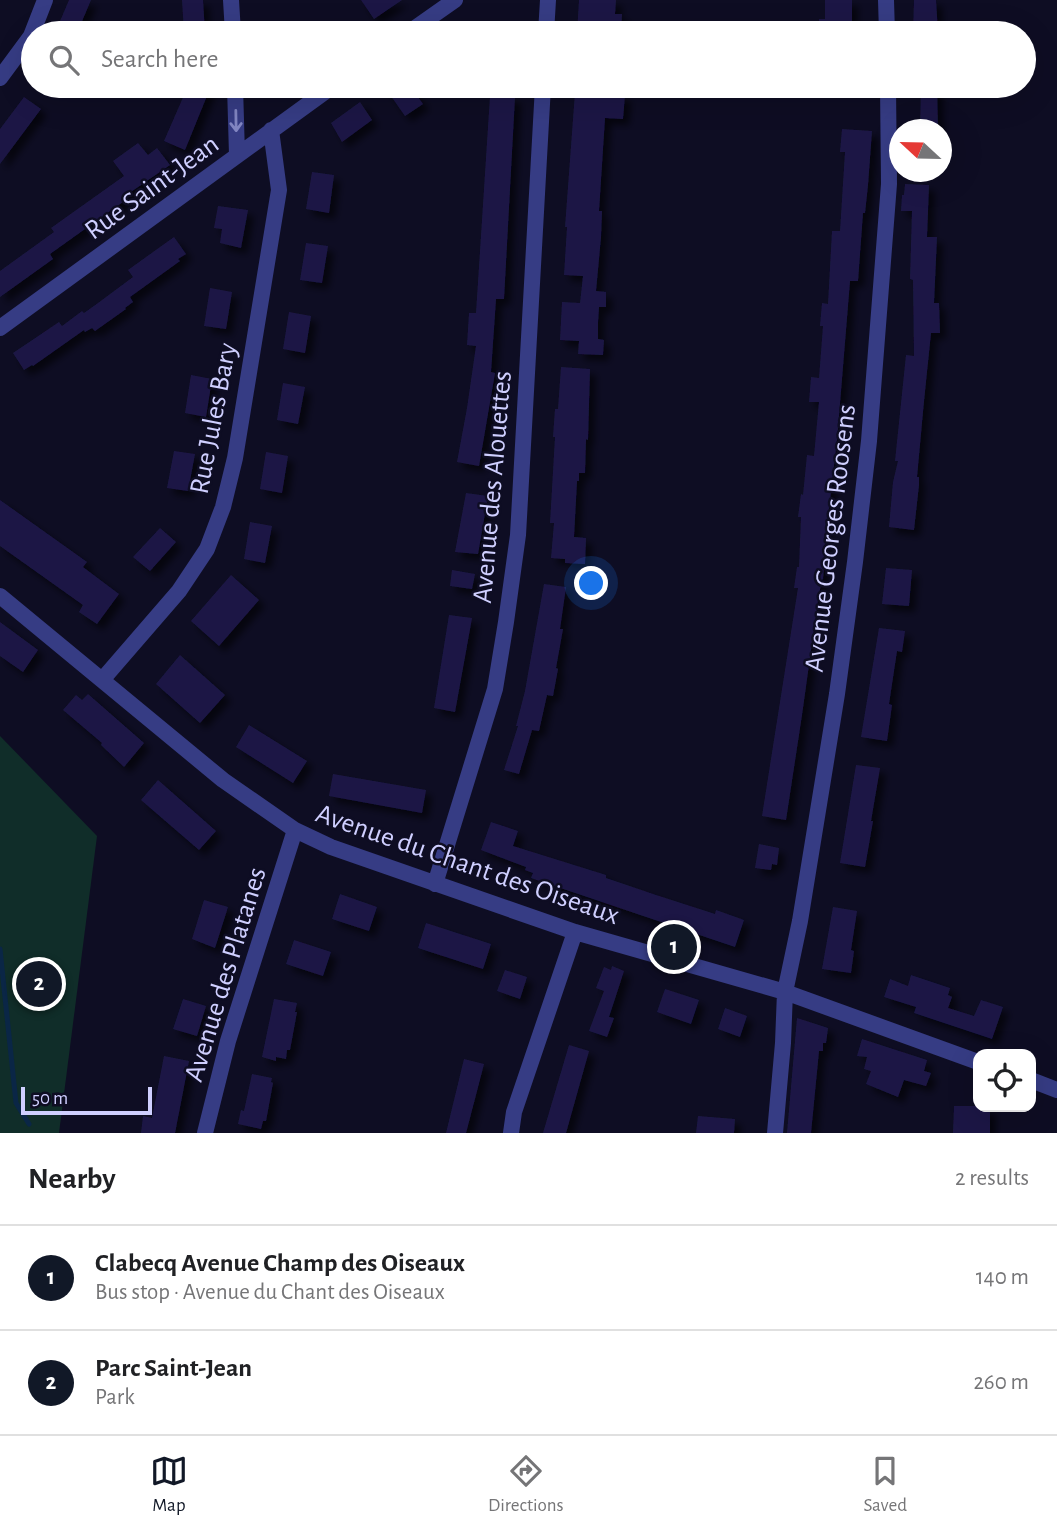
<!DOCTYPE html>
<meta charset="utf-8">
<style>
body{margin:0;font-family:"Alegreya Sans",sans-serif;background:#f2f2f2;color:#202124}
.controls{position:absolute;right:21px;bottom:21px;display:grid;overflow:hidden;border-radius:14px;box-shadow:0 7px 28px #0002}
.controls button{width:63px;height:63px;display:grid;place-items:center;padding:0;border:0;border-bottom:2px solid #e0e0e0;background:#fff;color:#202124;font:35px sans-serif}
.compass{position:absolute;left:889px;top:119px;width:63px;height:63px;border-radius:50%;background:#fff;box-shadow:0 7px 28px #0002;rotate:292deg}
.scale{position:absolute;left:21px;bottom:18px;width:131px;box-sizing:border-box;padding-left:7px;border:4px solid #cfcfff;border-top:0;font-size:19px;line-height:24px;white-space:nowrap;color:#cfcfff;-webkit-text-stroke:5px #0e0d23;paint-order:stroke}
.you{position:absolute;left:592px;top:584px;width:24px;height:24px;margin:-18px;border:5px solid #fff;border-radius:50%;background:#1a73e8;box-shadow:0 0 0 10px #1a73e833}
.badge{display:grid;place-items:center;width:46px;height:46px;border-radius:50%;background:#111827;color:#fff;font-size:23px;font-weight:700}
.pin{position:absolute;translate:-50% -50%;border:4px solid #fff;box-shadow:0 2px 7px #0006}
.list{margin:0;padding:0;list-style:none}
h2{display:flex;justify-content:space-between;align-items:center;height:91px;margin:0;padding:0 28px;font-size:30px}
h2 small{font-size:23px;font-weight:400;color:#757577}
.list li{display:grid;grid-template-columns:46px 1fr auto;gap:21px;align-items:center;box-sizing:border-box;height:105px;padding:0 28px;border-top:2px solid #e0e0e0}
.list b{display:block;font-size:26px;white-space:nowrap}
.list p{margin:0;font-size:23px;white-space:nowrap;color:#757577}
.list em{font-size:23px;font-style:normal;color:#757577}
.icon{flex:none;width:38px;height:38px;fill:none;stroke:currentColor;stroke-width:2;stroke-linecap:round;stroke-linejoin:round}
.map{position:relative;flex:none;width:1057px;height:1133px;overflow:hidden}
.search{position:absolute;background:#fff;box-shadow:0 7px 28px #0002;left:21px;right:21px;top:21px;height:77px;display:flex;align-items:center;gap:18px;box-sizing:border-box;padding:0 24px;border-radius:38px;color:#757577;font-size:26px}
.sheet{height:301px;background:#fff}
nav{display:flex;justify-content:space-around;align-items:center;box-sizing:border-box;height:98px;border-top:2px solid #e0e0e0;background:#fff;font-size:19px;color:#757577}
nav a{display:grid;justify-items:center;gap:4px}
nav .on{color:#111827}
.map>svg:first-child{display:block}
</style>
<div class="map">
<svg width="1057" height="1133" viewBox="0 0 1057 1133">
<defs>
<filter id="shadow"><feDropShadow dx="6" dy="6" stdDeviation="3.5" flood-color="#0009"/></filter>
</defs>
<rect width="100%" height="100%" fill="#0e0d23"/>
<path fill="#102d29" d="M 0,736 L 97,836 L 59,1133 L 0,1133 Z"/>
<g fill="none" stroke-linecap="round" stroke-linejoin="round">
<path stroke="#0a2646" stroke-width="5" d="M 0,949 L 16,1103 L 29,1124"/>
</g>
<path fill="#1c1845" filter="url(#shadow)" d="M 69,0 L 91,0 L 77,33 L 55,33 Z
M 182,0 L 203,0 L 205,33 L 184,33 Z
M 361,0 L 402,0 L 374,19 Z
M 579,0 L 616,0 L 615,14 L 622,14 L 621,33 L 577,33 Z
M 825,0 L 852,0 L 852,33 L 819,33 L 819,19 L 825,19 Z
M 914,0 L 936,0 L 938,33 L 913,33 Z
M 188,86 L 211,86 L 185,150 L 164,141 Z
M 384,86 L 410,86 L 423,104 L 405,116 Z
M 921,86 L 937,86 L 938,130 L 920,130 Z
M 575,92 L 625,95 L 623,119 L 605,118 L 599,211 L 602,211 L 601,237 L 596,291 L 606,292 L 606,307 L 599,307 L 598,323 L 598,339 L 604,340 L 603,355 L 578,354 L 579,341 L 560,340 L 562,302 L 580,303 L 583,276 L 564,275 L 567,227 L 565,227 Z
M 490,96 L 515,97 L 504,299 L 496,299 L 491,372 L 495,373 L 479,466 L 457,462 L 467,408 L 476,346 L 467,345 L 469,313 L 476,313 Z
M 24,97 L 41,109 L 0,164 L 0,129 Z
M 360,102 L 372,120 L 342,142 L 331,123 Z
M 842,129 L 872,131 L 868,185 L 865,213 L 863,213 L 858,281 L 850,281 L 837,440 L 826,534 L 823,580 L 822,579 L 818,600 L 802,715 L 786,820 L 762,816 L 798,588 L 794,588 L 797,567 L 799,567 L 801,517 L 798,517 L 801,494 L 803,495 L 807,455 L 814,456 L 819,402 L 809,402 L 811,377 L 819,378 L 823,326 L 820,326 L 822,303 L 828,304 L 832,231 L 840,231 L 845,152 L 840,152 Z
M 138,143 L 148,155 L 157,148 L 170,165 L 125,196 L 127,199 L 50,254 L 53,259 L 0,297 L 0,271 L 54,232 L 51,228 L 124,176 L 113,161 Z
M 312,172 L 334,175 L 329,213 L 306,209 Z
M 905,184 L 929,185 L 927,237 L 937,237 L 934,303 L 939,303 L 940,333 L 931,333 L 924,401 L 917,477 L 919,477 L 919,485 L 914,530 L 889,527 L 893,482 L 898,461 L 895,461 L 906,355 L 914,356 L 913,280 L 910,279 L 912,211 L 901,211 L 902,195 L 904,195 Z
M 218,206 L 248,210 L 241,248 L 220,243 L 222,229 L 214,228 Z
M 174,237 L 186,254 L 178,259 L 180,261 L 130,297 L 133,302 L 125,308 L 126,309 L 95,331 L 92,328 L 85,332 L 84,330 L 33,366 L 32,365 L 24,370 L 13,353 L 59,322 L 62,326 L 82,311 L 84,313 L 98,303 L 133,277 L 128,270 Z
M 306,243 L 328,246 L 322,283 L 300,280 Z
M 210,288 L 232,292 L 226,329 L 204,326 Z
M 289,312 L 311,316 L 305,353 L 283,349 Z
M 561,367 L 590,369 L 588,440 L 586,439 L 585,473 L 579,473 L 579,481 L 577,481 L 574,537 L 586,538 L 585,564 L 565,563 L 565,559 L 551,558 L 554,523 L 550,523 L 555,437 L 553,437 L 555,409 L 558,409 Z
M 191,375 L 212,379 L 206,417 L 185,413 Z
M 283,383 L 305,387 L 298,424 L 277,420 Z
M 174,451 L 195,454 L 188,491 L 167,488 Z
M 266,452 L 288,456 L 282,493 L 260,489 Z
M 466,493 L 488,496 L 478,554 L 455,552 Z
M 0,500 L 87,562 L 83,567 L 119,594 L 97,624 L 79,612 L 83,605 L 0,546 Z
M 250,522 L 272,526 L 265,563 L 244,559 Z
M 160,528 L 176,542 L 150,571 L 133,557 Z
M 886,568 L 912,570 L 909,606 L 882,604 Z
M 452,570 L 475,574 L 472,589 L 450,586 Z
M 231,575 L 259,600 L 219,646 L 191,621 Z
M 544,584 L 566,587 L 560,629 L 563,629 L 556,668 L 558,669 L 553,696 L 547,695 L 539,731 L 532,730 L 519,774 L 504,770 L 518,726 L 516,726 L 525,691 Z
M 449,615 L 472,618 L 455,712 L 434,708 Z
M 0,622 L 38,650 L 23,672 L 0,656 Z
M 879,628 L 905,631 L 902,652 L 897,651 L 889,704 L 892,705 L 887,741 L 861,737 Z
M 180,655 L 225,695 L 200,723 L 156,684 Z
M 88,694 L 144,743 L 124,767 L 101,745 L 102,743 L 63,710 L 76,695 L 82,700 Z
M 249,725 L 307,761 L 293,783 L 236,747 Z
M 856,765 L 880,768 L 871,821 L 873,821 L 865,867 L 840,863 Z
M 333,774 L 426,790 L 422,813 L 329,796 Z
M 158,780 L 216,831 L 199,850 L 141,800 Z
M 491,822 L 518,831 L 513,846 L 606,875 L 606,878 L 656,895 L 715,914 L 716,910 L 744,920 L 735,947 L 531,878 L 533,873 L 525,870 L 526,867 L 481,850 Z
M 759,844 L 779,848 L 777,865 L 772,864 L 771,870 L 755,868 Z
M 340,894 L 377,907 L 369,931 L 332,919 Z
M 204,900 L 228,907 L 215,948 L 192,939 Z
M 833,907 L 857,911 L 851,950 L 854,951 L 851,973 L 822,969 Z
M 426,923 L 491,944 L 483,969 L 418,948 Z
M 294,940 L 331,952 L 323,976 L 286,964 Z
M 612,966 L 624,971 L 609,1017 L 614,1018 L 607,1037 L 589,1031 L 604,991 L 596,988 L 604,967 L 611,970 Z
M 505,970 L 527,977 L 520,999 L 497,991 Z
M 911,975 L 950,988 L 948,995 L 952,997 L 948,1008 L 974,1016 L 981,1000 L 1003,1007 L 992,1039 L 914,1013 L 916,1007 L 884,997 L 890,979 L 908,986 Z
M 665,989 L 699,1000 L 691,1024 L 657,1012 Z
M 183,999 L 206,1006 L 197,1036 L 173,1029 Z
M 274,999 L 297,1003 L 295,1012 L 297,1012 L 290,1050 L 287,1050 L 286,1059 L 276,1057 L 276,1061 L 262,1057 Z
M 725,1008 L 747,1016 L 740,1037 L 718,1029 Z
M 797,1018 L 828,1028 L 826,1043 L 823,1043 L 823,1051 L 819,1051 L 811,1133 L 787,1133 Z
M 862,1039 L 927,1060 L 924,1071 L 931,1073 L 926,1086 L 904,1080 L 898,1097 L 866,1084 L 871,1071 L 864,1069 L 867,1057 L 857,1056 Z
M 569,1045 L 589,1051 L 566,1133 L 543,1133 Z
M 164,1056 L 189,1061 L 175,1133 L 141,1133 L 143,1116 L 152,1118 Z
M 464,1059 L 484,1064 L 477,1091 L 466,1133 L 446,1133 Z
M 252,1074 L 272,1078 L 271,1082 L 273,1083 L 266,1121 L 263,1121 L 261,1129 L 238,1124 L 241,1110 L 244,1111 Z
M 954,1106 L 978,1106 L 978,1108 L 990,1107 L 990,1133 L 953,1133 Z
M 698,1116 L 735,1119 L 734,1133 L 696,1133 Z"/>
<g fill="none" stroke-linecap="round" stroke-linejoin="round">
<path stroke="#363c84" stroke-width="16" d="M 231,0 L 233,33
M 886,0 L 887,33
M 408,33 L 455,0
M 546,33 L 548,0
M 0,78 L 31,36 L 45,0
M 235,86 L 237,155
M 0,328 L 333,86
M 0,596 L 223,780 L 295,830 L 331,847 L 575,932 L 785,992 L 978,1062
M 102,680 L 179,591 L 207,549 L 223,507 L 235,458 L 279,190 L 271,130
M 435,884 L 495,689 L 506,622 L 518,535 L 543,86
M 1031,1080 L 1057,1090
M 205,1133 L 228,1041 L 295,830
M 511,1133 L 514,1112 L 575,932
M 775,1133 L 783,1043 L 785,992 L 800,921 L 837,694 L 855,562 L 869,441 L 889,184 L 888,86"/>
</g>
<defs><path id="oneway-shaft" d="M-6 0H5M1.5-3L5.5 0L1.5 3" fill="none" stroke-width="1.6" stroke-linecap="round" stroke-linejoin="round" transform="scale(1.75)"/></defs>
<use stroke="#8286c2" href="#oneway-shaft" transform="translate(236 121) rotate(89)"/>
<g text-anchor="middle" stroke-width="5" stroke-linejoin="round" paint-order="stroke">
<g font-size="28" fill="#cfcfff" stroke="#0e0d23">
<text transform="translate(151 186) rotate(-36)" y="10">Rue Saint-Jean</text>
<text transform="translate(212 418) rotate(-79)" y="10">Rue Jules Bary</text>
<text transform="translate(491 487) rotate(-85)" y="10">Avenue des Alouettes</text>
<text transform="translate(829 538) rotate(-83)" y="10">Avenue Georges Roosens</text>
<text transform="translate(468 863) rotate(19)" y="10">Avenue du Chant des Oiseaux</text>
<text transform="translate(224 974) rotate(-73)" y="10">Avenue des Platanes</text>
</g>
</g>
</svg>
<div class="controls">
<button><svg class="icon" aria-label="locate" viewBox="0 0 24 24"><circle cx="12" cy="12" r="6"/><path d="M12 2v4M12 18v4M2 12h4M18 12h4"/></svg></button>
</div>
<svg class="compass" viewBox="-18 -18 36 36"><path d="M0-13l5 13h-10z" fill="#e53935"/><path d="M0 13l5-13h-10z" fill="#757577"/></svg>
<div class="scale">50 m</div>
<div class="you"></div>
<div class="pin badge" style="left:674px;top:947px">1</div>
<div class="pin badge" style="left:39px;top:984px">2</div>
<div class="search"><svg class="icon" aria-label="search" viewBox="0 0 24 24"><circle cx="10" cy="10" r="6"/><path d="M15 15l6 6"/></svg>Search here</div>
</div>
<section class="sheet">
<h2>Nearby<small>2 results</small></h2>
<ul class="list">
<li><span class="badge">1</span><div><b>Clabecq Avenue Champ des Oiseaux</b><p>Bus stop · Avenue du Chant des Oiseaux</p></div><em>140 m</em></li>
<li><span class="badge">2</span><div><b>Parc Saint-Jean</b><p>Park</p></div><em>260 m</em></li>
</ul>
</section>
<nav>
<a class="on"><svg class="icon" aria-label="map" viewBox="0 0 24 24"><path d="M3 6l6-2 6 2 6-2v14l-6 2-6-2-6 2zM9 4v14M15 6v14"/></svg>Map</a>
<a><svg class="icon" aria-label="directions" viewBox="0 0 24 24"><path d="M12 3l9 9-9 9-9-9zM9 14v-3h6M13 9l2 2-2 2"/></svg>Directions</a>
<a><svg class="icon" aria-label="saved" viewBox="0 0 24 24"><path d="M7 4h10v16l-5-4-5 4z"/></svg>Saved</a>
</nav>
